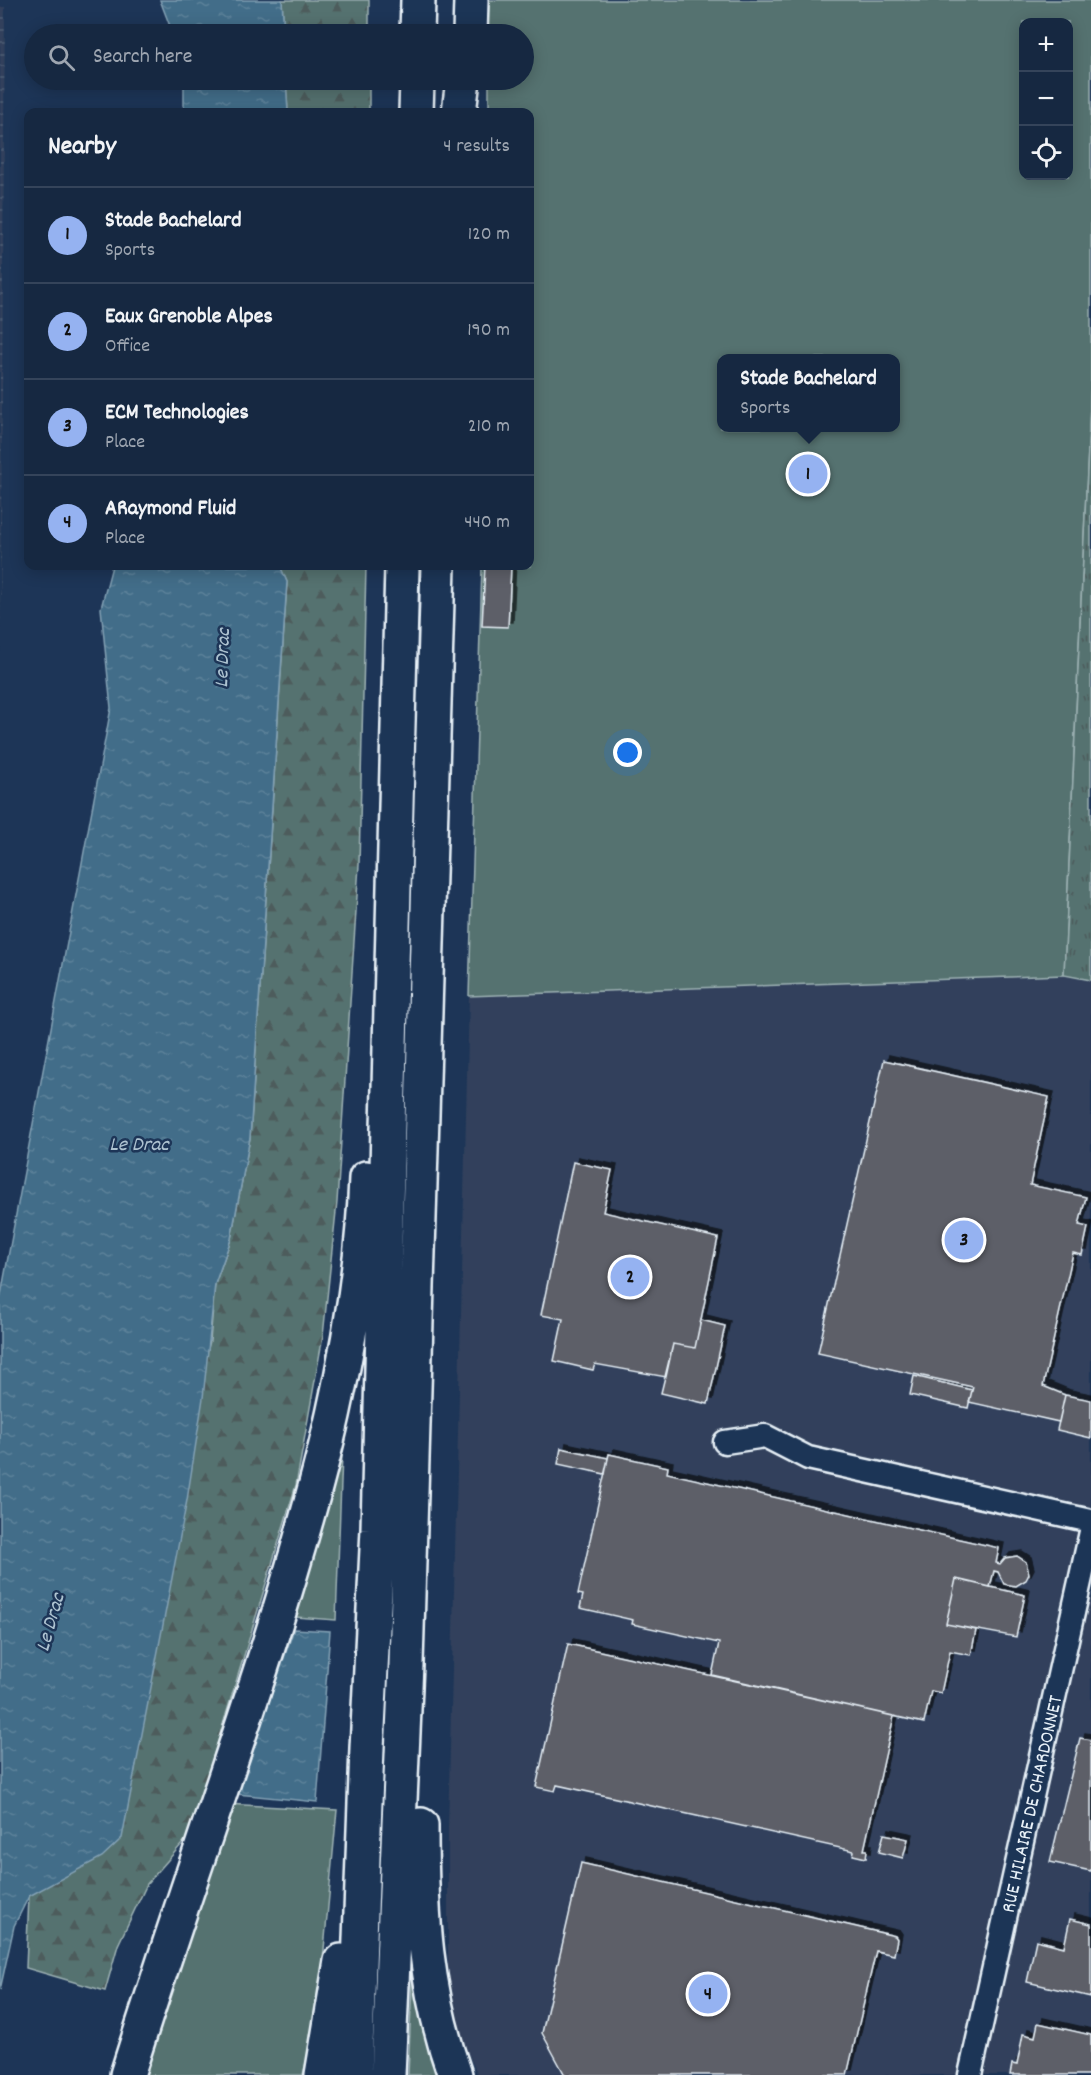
<!DOCTYPE html>
<meta charset="utf-8">
<style>
body{margin:0;font-family:Dekko,sans-serif;background:#1f3048;color:#f1f3f6}
.controls{position:absolute;right:18px;top:18px;display:grid;overflow:hidden;border-radius:12px;box-shadow:0 3px 15px #0003}
.controls button{width:54px;height:54px;display:grid;place-items:center;padding:0;border:0;border-bottom:2px solid #35445a;background:#162841;color:#f1f3f6;font:30px sans-serif}
.you{position:absolute;left:628px;top:753px;width:21px;height:21px;margin:-15px;border:4px solid #fff;border-radius:50%;background:#1a73e8;box-shadow:0 0 0 9px #1a73e833}
.badge{display:grid;place-items:center;width:39px;height:39px;border-radius:50%;background:#95b2f1;color:#111;font-size:20px;font-weight:700}
.pin{position:absolute;translate:-50% -50%;border:3px solid #fff;box-shadow:0 2px 6px #0006}
.popup{position:absolute;left:717px;top:354px;width:183px;height:78px;box-sizing:border-box;display:grid;place-content:center;border-radius:12px;background:#162841;filter:drop-shadow(0 2px 4px #0005);font-size:20px;white-space:nowrap;color:#9ea6b1}
.popup b{font-size:22px;color:#f1f3f6}
.popup::after{content:'';position:absolute;left:50%;top:100%;margin-left:-12px;border:12px solid transparent;border-top-color:#162841}
.list{margin:0;padding:0;list-style:none}
h2{display:flex;justify-content:space-between;align-items:center;height:78px;margin:0;padding:0 24px;font-size:26px}
h2 small{font-size:20px;font-weight:400;color:#9ea6b1}
.list li{display:grid;grid-template-columns:39px 1fr auto;gap:18px;align-items:center;box-sizing:border-box;height:96px;padding:0 24px;border-top:2px solid #35445a}
.list b{display:block;font-size:22px;white-space:nowrap}
.list p{margin:0;font-size:20px;white-space:nowrap;color:#9ea6b1}
.list em{font-size:20px;font-style:normal;color:#9ea6b1}
.icon{flex:none;width:33px;height:33px;fill:none;stroke:currentColor;stroke-width:2;stroke-linecap:round;stroke-linejoin:round}
.map{position:relative;flex:none;width:1091px;height:2075px;overflow:hidden}
.search{position:absolute;background:#162841;box-shadow:0 3px 15px #0003;left:24px;top:24px;width:510px;height:66px;display:flex;align-items:center;gap:15px;box-sizing:border-box;padding:0 21px;border-radius:33px;color:#9ea6b1;font-size:22px}
.panel{position:absolute;background:#162841;box-shadow:0 3px 15px #0003;left:24px;top:108px;width:510px;height:462px;border-radius:12px}
.map>svg:first-child{display:block}
</style>
<div class="map">
<svg width="1091" height="2075" viewBox="0 0 1091 2075">
<defs>
<pattern id="industrial-grid" width="8" height="8" patternUnits="userSpaceOnUse" patternTransform="scale(1.5)"><rect width="8" height="8" fill="#30415c"/><path d="M0 4h8M4 0v8" fill="none" stroke="#4e5d74"/></pattern>
<pattern id="forest-firs" width="22" height="20" patternUnits="userSpaceOnUse" patternTransform="scale(1.5)"><rect width="22" height="20" fill="#557270"/><path d="M5 1l3.5 6h-7zM16 11l3.5 6h-7z" fill="#4d5b5b"/></pattern>
<pattern id="park-tufts" width="24" height="20" patternUnits="userSpaceOnUse" patternTransform="scale(1.5)"><rect width="24" height="20" fill="#557270"/><path d="M3 7l-1-3M5 7V3M7 7l1-3M15 17l-1-3M17 17v-4M19 17l1-3" fill="none" stroke="#4d5b5b"/></pattern>
<pattern id="water-ripples" width="26" height="14" patternUnits="userSpaceOnUse" patternTransform="scale(1.5)"><rect width="26" height="14" fill="#426d89"/><path d="M2 4q2-2 4 0t4 0M15 11q2-2 4 0t4 0" fill="none" stroke="#5d829a"/></pattern>
<filter id="shadow"><feDropShadow dx="5" dy="-5" stdDeviation="0" flood-color="#0009"/></filter>
</defs>
<rect width="100%" height="100%" fill="#1d3557"/>
<filter id="ink" filterUnits="userSpaceOnUse"><feTurbulence type="fractalNoise" baseFrequency=".0167" numOctaves="2"/><feDisplacementMap in="SourceGraphic" scale="12" xChannelSelector="R" yChannelSelector="G"/><feConvolveMatrix kernelMatrix="1 2 1 2 8 2 1 2 1" color-interpolation-filters="sRGB"/></filter>
<g filter="url(#ink)">
<path fill="#30415c" d="M 1064,975 L 1091,980 L 1091,2075 L 478,2075 L 457,2031 L 448,1987 L 448,1828 L 469,996 Z"/>
<path fill="url(#industrial-grid)" d="M 0,7 L 5,7 L 0,655 Z"/>
<path fill="#557270" stroke="#9eb2b4" stroke-width="1.5" fill-rule="evenodd" d="M 488,0 L 1091,0 L 1091,383 L 1064,975 L 469,996 L 482,566 L 530,566 L 530,112 L 489,112 L 489,80 L 524,80 L 524,34 L 488,34 ZM 1024,22 L 1068,22 L 1068,176 L 1024,176 ZM 721,358 L 895,358 L 895,428 L 721,428 Z
M 342,1454 L 336,1620 L 295,1617 L 332,1461 Z
M 224,1804 L 337,1810 L 318,2013 L 303,2075 L 136,2075 Z
M 413,1961 L 447,2075 L 408,2075 Z"/>
<path fill="url(#forest-firs)" stroke="#9eb2b4" stroke-width="1.5" d="M 282,0 L 369,0 L 369,34 L 284,34 Z
M 286,80 L 369,80 L 369,112 L 288,112 Z
M 280,566 L 366,566 L 359,865 L 337,1202 L 323,1336 L 296,1485 L 189,1836 L 147,1884 L 118,1945 L 105,1991 L 26,1968 L 29,1896 L 64,1875 L 210,1341 L 215,1284 L 231,1239 L 250,1138 L 287,582 Z"/>
<path fill="url(#park-tufts)" stroke="#9eb2b4" stroke-width="1.5" d="M 1091,383 L 1091,980 L 1064,975 Z"/>
<path fill="url(#water-ripples)" stroke="#84a2b5" stroke-width="1.5" d="M 160,0 L 282,0 L 284,34 L 173,34 Z
M 184,80 L 286,80 L 288,112 L 184,112 Z
M 112,566 L 280,566 L 287,582 L 250,1138 L 231,1239 L 215,1284 L 203,1398 L 187,1500 L 122,1838 L 102,1857 L 29,1896 L 14,1926 L 0,1990 L 0,1300 L 111,708 L 101,608 Z
M 294,1629 L 330,1631 L 317,1802 L 237,1794 Z"/>
<path fill="#5d5e67" stroke="#e8f1f8" stroke-width="1.5" filter="url(#shadow)" d="M 485,566 L 511,566 L 508,627 L 482,626 Z
M 884,1060 L 1049,1097 L 1030,1185 L 1086,1197 L 1079,1225 L 1088,1227 L 1082,1255 L 1073,1253 L 1043,1386 L 1065,1395 L 1059,1422 L 969,1402 L 973,1387 L 818,1353 Z
M 573,1162 L 612,1170 L 603,1212 L 718,1238 L 695,1348 L 673,1344 L 666,1377 L 595,1364 L 593,1370 L 554,1361 L 563,1319 L 541,1315 Z
M 701,1320 L 725,1326 L 708,1404 L 661,1393 L 673,1344 L 695,1348 Z
M 914,1376 L 972,1390 L 968,1408 L 910,1395 Z
M 1065,1395 L 1091,1400 L 1091,1438 L 1057,1430 Z
M 561,1448 L 608,1458 L 605,1474 L 558,1464 Z
M 609,1454 L 668,1467 L 667,1473 L 999,1548 L 996,1563 L 1000,1564 L 1005,1558 L 1017,1556 L 1026,1562 L 1029,1574 L 1026,1580 L 1016,1586 L 1004,1584 L 998,1572 L 994,1571 L 990,1587 L 956,1579 L 946,1624 L 976,1630 L 971,1655 L 950,1651 L 941,1693 L 931,1691 L 924,1723 L 712,1675 L 719,1643 L 632,1624 L 633,1620 L 580,1608 L 583,1595 L 578,1594 Z
M 956,1579 L 1025,1595 L 1016,1637 L 946,1624 Z
M 568,1644 L 894,1716 L 864,1850 L 867,1850 L 866,1858 L 853,1855 L 854,1851 L 557,1785 L 555,1791 L 536,1787 Z
M 1080,1738 L 1091,1740 L 1091,1871 L 1050,1862 Z
M 884,1834 L 908,1839 L 903,1858 L 879,1852 Z
M 581,1863 L 895,1936 L 897,1939 L 894,1955 L 876,1951 L 847,2075 L 565,2075 L 542,2033 Z
M 1070,1919 L 1091,1924 L 1091,1997 L 1027,1982 L 1036,1940 L 1064,1947 Z
M 1038,2023 L 1091,2035 L 1091,2075 L 1010,2075 L 1012,2064 L 1017,2065 L 1023,2034 L 1035,2037 Z"/>
<g fill="none" stroke-linecap="round" stroke-linejoin="round">
<g stroke="#e8f1f8" stroke-width="27">
<g id="street">
<path d="M 725,1442 L 765,1436 L 808,1458 L 1091,1521"/>
<path id="s1" d="M 970,2075 L 1091,1532"/>
</g>
</g>
<g stroke="#e8f1f8" stroke-width="38">
<path id="highway" d="M 417,34 L 418,0
M 470,34 L 471,0
M 416,112 L 417,80
M 459,112 L 463,80
M 421,1825 C 421,1914 425,1991 455,2075
M 127,2075 C 172,1931 223,1788 269,1644 C 317,1492 360,1338 366,1178
M 322,2075 L 341,1961
M 355,2075 L 367,1748 L 378,1529 L 402,566
M 388,2075 L 406,1664 L 438,566"/>
</g>
<use href="#street" stroke="#1d3557" stroke-width="22"/>
<use href="#highway" stroke="#1d3557" stroke-width="33"/>
</g>
</g>
<g text-anchor="middle" stroke-width="5" stroke-linejoin="round" paint-order="stroke">
<g font-size="20" fill="#e8f1f8" stroke="#1d3557">
<text dy="7" stroke="none"><textPath href="#s1" startOffset="278">RUE HILAIRE DE CHARDONNET</textPath></text>
</g>
<g font-size="21" font-style="italic" fill="#aec3d1" stroke="#1d3557">
<text transform="translate(221 658) rotate(-88)" y="7">Le Drac</text>
<text x="139" y="1150">Le Drac</text>
<text transform="translate(49 1622) rotate(-74)" y="7">Le Drac</text>
</g>
</g>
</svg>
<div class="controls">
<button>+</button>
<button>−</button>
<button><svg class="icon" aria-label="locate" viewBox="0 0 24 24"><circle cx="12" cy="12" r="6"/><path d="M12 2v4M12 18v4M2 12h4M18 12h4"/></svg></button>
</div>
<div class="you"></div>
<div class="pin badge" style="left:808px;top:474px">1</div>
<div class="popup"><b>Stade Bachelard</b>Sports</div>
<div class="pin badge" style="left:630px;top:1277px">2</div>
<div class="pin badge" style="left:964px;top:1240px">3</div>
<div class="pin badge" style="left:708px;top:1994px">4</div>
<div class="search"><svg class="icon" aria-label="search" viewBox="0 0 24 24"><circle cx="10" cy="10" r="6"/><path d="M15 15l6 6"/></svg>Search here</div>
<section class="panel">
<h2>Nearby<small>4 results</small></h2>
<ul class="list">
<li><span class="badge">1</span><div><b>Stade Bachelard</b><p>Sports</p></div><em>120 m</em></li>
<li><span class="badge">2</span><div><b>Eaux Grenoble Alpes</b><p>Office</p></div><em>190 m</em></li>
<li><span class="badge">3</span><div><b>ECM Technologies</b><p>Place</p></div><em>210 m</em></li>
<li><span class="badge">4</span><div><b>ARaymond Fluid</b><p>Place</p></div><em>440 m</em></li>
</ul>
</section>
</div>
